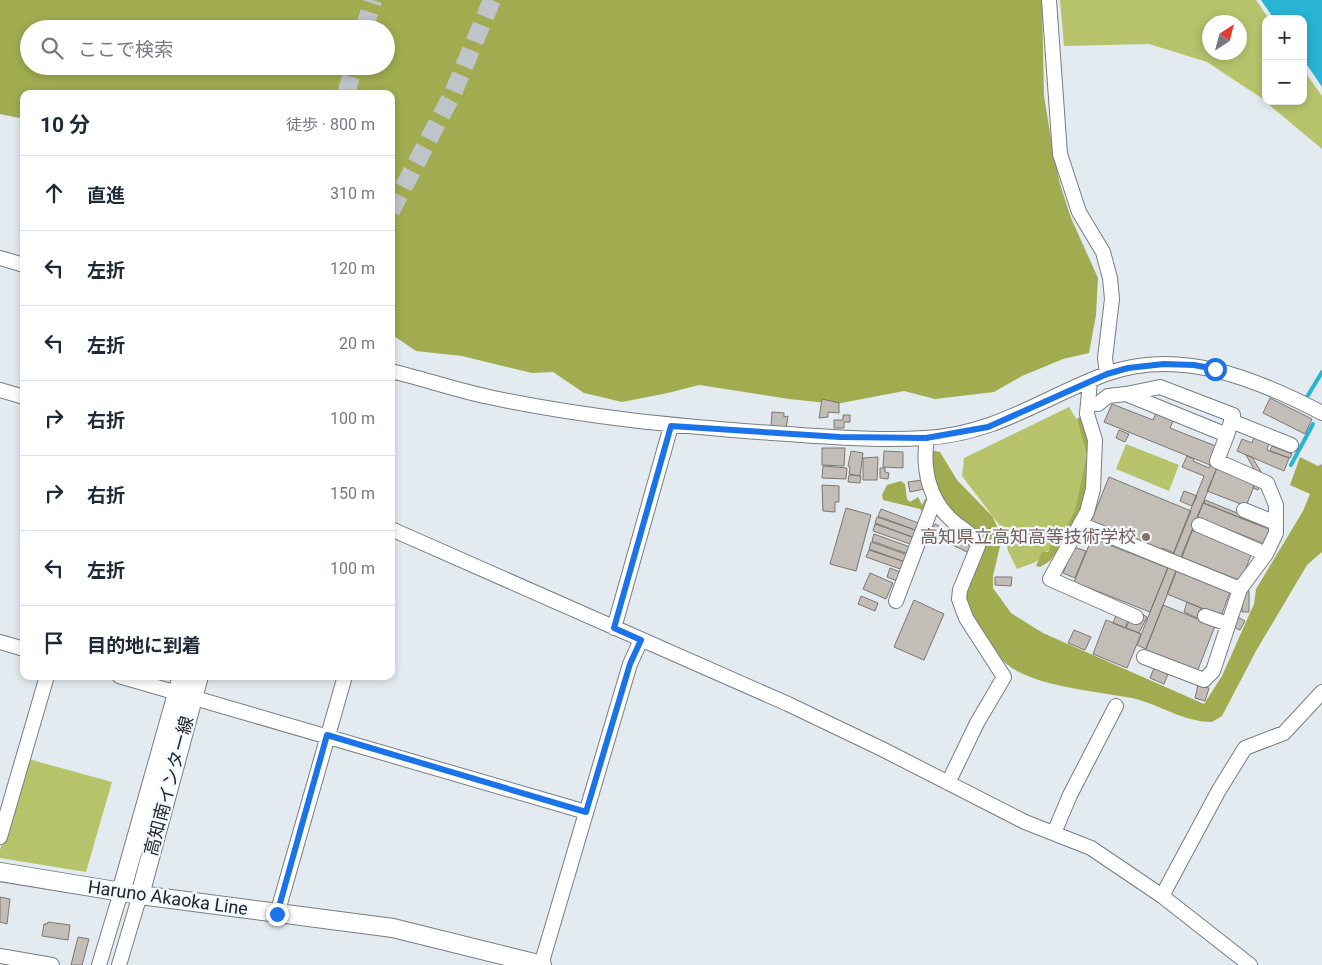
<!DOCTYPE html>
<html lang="ja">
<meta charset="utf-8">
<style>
body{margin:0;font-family:Roboto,"Noto Sans JP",sans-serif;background:#f6f6f7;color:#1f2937}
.controls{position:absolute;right:15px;top:15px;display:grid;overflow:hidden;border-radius:10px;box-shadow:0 2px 8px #0003}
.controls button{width:45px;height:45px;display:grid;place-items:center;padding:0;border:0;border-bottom:1px solid #e0e1e3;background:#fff;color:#1f2937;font:25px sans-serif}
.compass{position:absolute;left:1202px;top:15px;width:45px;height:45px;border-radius:50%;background:#fff;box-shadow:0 2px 8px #0003;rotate:36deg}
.stop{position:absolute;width:15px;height:15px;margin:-11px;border:4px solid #1a73e8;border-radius:50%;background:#fff}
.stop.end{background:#1a73e8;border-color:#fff;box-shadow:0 1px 5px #0008}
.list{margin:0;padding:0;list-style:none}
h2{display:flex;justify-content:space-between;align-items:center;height:65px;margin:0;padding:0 20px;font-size:21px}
h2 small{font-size:16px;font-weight:400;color:#747a83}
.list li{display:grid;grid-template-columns:32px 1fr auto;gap:15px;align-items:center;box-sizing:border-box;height:75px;padding:0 20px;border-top:1px solid #e0e1e3}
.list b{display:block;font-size:19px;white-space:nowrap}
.list em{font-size:16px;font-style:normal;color:#747a83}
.icon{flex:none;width:28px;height:28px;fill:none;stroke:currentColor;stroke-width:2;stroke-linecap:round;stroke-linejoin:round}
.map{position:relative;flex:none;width:1322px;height:965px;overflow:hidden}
.search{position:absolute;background:#fff;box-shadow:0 2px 8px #0003;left:20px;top:20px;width:375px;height:55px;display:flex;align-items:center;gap:12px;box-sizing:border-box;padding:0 18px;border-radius:28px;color:#747a83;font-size:19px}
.panel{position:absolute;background:#fff;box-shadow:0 2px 8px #0003;left:20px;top:90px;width:375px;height:590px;border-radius:10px}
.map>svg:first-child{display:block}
</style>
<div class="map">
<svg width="1322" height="965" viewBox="0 0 1322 965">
<rect width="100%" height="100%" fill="#e4ebf0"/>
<path fill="#b6c36b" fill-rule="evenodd" d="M 1060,0 L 1256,0 L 1269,19 L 1266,19 L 1266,101 L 1303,101 L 1303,69 L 1322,96 L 1322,149 L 1260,97 L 1207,62 L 1149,44 L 1064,46 ZM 1240,22 L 1240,52 L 1210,52 L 1210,22 Z
M 1069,407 L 1080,425 L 1086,447 L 1087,465 L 1076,513 L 1063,536 L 1036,562 L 1017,569 L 1008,551 L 1004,531 L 962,476 L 964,458 Z
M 1126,444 L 1179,465 L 1169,491 L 1116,469 Z
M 25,758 L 112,782 L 86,872 L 0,858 L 0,850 Z"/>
<path fill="#a0ac4f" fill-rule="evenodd" d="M 0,0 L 1042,0 L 1044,96 L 1052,145 L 1060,184 L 1071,218 L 1098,278 L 1096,315 L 1089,353 L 1063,359 L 1022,376 L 994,392 L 935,399 L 904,391 L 836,404 L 789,399 L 699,385 L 668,393 L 622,402 L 584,393 L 553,372 L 532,373 L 462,356 L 416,351 L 391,334 L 391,94 L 24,94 L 24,119 L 0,114 ZM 29,29 L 386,29 L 386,66 L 29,66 Z
M 1082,415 L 1093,452 L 1083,506 L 1070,534 L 1050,561 L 1040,567 L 1036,566 L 1042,552 L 1048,552 L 1051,545 L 1057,543 L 1075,511 L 1087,455 L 1077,419 Z
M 930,450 L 940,452 L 957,480 L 993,517 L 1002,538 L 993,576 L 993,588 L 1011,613 L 1043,633 L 1204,704 L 1222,676 L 1254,604 L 1256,589 L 1303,511 L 1310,494 L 1290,485 L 1300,457 L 1318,466 L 1322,464 L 1322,552 L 1307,565 L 1256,651 L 1222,716 L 1212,722 C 1183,722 1159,704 1132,698 C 1099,692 1046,687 1017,671 C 1002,663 992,649 983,636 C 975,626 965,611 965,598 C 965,581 976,564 983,548 L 934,490 Z
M 901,481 L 905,484 L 907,499 L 910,502 L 918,497 L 922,505 L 925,499 L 930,501 L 925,514 L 920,509 L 883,500 L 882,495 L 887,485 Z"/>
<path fill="#28b4d2" d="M 1261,0 L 1322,0 L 1322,87 L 1303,59 L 1303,19 L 1274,19 Z"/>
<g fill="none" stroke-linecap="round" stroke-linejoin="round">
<path stroke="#28b4d2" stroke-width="4" d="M 1307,397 L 1322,372
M 1291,465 L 1313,424"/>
</g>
<path fill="#c2bdb7" stroke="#7b7671" d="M 1270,398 L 1312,419 L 1305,434 L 1263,413 Z
M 822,399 L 839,403 L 839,413 L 828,412 L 828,417 L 819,418 Z
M 1112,404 L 1153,420 L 1156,413 L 1173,421 L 1170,428 L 1218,447 L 1210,465 L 1104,422 Z
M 772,412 L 784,413 L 784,417 L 788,416 L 786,428 L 771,426 Z
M 843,415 L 850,415 L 850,422 L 844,422 L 844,428 L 834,428 L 834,420 L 843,420 Z
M 1119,430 L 1129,434 L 1125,442 L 1116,438 Z
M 1254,437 L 1269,443 L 1267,450 L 1289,458 L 1284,471 L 1237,451 L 1242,439 L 1252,443 Z
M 1272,446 L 1292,454 L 1290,458 L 1270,451 Z
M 822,448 L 845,448 L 844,466 L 822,465 Z
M 851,451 L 863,453 L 860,476 L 849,474 L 850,467 L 848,466 Z
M 884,451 L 903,452 L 903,468 L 883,467 Z
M 1246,455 L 1252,457 L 1263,475 L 1258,490 L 1253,488 L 1258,476 Z
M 1187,456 L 1194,459 L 1193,461 L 1209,468 L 1211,463 L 1218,465 L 1146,649 L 1137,645 L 1204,476 L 1182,467 Z
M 878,457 L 877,480 L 863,480 L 863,458 Z
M 823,466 L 847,468 L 846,479 L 822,478 Z
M 880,468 L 885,468 L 885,472 L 889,473 L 888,479 L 880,478 Z
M 1217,468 L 1255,484 L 1246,506 L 1207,491 Z
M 849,475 L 861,476 L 860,483 L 848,482 Z
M 1109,477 L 1191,511 L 1174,553 L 1162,548 L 1161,550 L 1091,522 Z
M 922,480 L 924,489 L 910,492 L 908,482 Z
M 822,485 L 839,486 L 839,502 L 835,502 L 835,512 L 823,511 Z
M 1184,491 L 1197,496 L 1192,506 L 1180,501 Z
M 1205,500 L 1257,521 L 1256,524 L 1204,503 Z
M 1203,503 L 1271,530 L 1265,544 L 1197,517 Z
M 846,508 L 871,515 L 856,571 L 830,564 Z
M 881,509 L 921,524 L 918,531 L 878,516 Z
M 877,517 L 918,531 L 915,538 L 875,523 Z
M 875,524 L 915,538 L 913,545 L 873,531 Z
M 935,524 L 974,543 L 969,553 L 930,534 Z
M 1192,530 L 1251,555 L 1241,581 L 1181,557 Z
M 874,534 L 910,547 L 908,554 L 872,541 Z
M 1092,538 L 1168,568 L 1150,612 L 1074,582 Z
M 871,542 L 908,555 L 905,562 L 869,549 Z
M 1074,547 L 1086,551 L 1075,578 L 1063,573 Z
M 869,550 L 905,562 L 903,570 L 866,557 Z
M 890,568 L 900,572 L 897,581 L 887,577 Z
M 1177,568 L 1230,592 L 1221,616 L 1167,594 Z
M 870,573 L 893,583 L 886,599 L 863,589 Z
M 995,577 L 1012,577 L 1011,586 L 995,585 Z
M 1242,591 L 1249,591 L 1249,612 L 1242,612 Z
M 861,596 L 878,603 L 875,611 L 858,604 Z
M 914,600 L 944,614 L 924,660 L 894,647 Z
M 1187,602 L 1201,608 L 1197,618 L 1184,612 Z
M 1163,605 L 1215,626 L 1197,672 L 1145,651 Z
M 1117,613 L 1129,618 L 1125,628 L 1113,623 Z
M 1140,613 L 1147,617 L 1139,633 L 1126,628 L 1129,621 Z
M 1238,617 L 1245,621 L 1240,630 L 1233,627 Z
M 1106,620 L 1141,634 L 1127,668 L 1093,654 Z
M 1074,630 L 1091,637 L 1085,650 L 1068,643 Z
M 1154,668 L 1168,674 L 1164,684 L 1150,678 Z
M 1198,685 L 1209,688 L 1205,701 L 1195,698 Z
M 0,897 L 10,899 L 7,924 L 0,922 Z
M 48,922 L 70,925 L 68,940 L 42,936 L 44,924 L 47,924 Z
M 78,937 L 89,939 L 82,965 L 71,965 Z"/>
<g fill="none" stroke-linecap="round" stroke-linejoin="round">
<path stroke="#bec4c8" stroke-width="18" stroke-dasharray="18 9" stroke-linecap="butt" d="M 364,29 L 373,0
M 346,94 L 354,66
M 391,211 L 453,93 L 492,0"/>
<g stroke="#777d82" stroke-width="16">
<path id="minor" d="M 1049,0 L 1060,154 L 1079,212 L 1103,252 L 1110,278 L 1112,299 L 1105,358 L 1107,373
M 0,258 L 24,265
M 391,371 C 424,379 456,390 489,397 C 582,417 676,426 771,433 C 822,436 874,441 925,438 C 996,434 1042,398 1106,374 C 1179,347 1257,379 1322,413
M 1090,381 L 1087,414 L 1095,440 L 1093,489 L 1087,512 L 1050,579 L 1136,617
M 0,390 L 24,397
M 1088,403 L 1098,404 L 1108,396 L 1126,394 L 1227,435 L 1233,415 L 1160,387 L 1126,394
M 1231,421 L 1291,445
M 927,438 C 922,469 929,501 954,522 C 962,529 974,535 978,546 L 960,590 L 959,599 L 966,618 L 1004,677 L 977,723 L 948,783
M 1244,510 L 1276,523
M 1080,524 L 1240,589
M 1199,525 L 1266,554
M 391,529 L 788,704 L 882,749 L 1025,822 L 1091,848 L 1162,896 L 1250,965
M 896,601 L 934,501
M 1205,616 L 1228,624
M 614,628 L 671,426
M 0,642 L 24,649
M 1144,657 L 1204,680 L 1213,671 L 1240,589 L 1266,554 L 1276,533 L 1276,505 L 1267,483 L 1217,461 L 1227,435
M 119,676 L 586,812
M 1054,833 L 1070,795 L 1116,706
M 0,837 L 47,676
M 1162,896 L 1219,790 L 1245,748 L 1284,733 L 1322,692
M 277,914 L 345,676
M 0,956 L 52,965
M 99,965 L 121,892
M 119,965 L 140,895
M 541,965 L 630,664 L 641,640"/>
</g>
<g stroke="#777d82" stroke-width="20">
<path id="major" d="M 0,872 L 140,895 L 393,928 L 542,965
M 121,892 L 182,676
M 140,895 L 199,676"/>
</g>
<use href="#minor" stroke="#fff" stroke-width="14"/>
<use href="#major" stroke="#fff" stroke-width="18"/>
</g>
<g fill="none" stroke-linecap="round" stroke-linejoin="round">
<path stroke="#1a73e8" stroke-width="6" d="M 277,914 L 327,735 L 586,812 L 630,664 L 641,640 L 614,628 L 671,426 L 840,437 L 926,438 L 988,427 L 1107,374 L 1128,368 L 1164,364 L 1194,365 L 1215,369"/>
</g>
<circle fill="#8d6e63" stroke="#f1f8fe" stroke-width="2" cx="1146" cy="537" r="5"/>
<g text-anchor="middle" stroke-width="4.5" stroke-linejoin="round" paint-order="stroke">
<g font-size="18" fill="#785e54" stroke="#f1f8fe" text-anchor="end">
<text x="1136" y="543">高知県立高知高等技術学校</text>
</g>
<g font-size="18" fill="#242628" stroke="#f1f8fe">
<text transform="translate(169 786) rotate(-75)" y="6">高知南インター線</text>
<text transform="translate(168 898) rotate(8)" y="6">Haruno Akaoka Line</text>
</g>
</g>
</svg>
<div class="controls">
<button>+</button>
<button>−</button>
</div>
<svg class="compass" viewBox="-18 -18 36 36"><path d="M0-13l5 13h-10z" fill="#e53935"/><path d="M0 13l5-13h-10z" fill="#747a83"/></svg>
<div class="stop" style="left:1215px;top:369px"></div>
<div class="stop end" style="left:277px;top:914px"></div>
<div class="search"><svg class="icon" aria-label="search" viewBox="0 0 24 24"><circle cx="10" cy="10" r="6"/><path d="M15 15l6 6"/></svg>ここで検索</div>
<section class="panel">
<h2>10 分<small>徒歩 · 800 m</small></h2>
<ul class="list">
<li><svg class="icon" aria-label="ahead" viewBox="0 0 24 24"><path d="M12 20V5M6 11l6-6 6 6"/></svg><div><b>直進</b></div><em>310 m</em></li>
<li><svg class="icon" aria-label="left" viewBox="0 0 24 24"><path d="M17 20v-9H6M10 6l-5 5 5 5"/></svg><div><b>左折</b></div><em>120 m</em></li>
<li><svg class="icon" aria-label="left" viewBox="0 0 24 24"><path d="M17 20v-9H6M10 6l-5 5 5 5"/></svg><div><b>左折</b></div><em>20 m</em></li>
<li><svg class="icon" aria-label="right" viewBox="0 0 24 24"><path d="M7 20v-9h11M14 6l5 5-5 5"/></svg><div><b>右折</b></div><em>100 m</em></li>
<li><svg class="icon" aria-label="right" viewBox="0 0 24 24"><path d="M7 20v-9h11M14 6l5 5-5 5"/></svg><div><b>右折</b></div><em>150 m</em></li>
<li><svg class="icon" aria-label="left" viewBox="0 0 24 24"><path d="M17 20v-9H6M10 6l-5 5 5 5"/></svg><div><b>左折</b></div><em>100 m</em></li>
<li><svg class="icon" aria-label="arrive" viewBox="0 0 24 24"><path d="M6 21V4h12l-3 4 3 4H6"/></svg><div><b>目的地に到着</b></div></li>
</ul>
</section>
</div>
